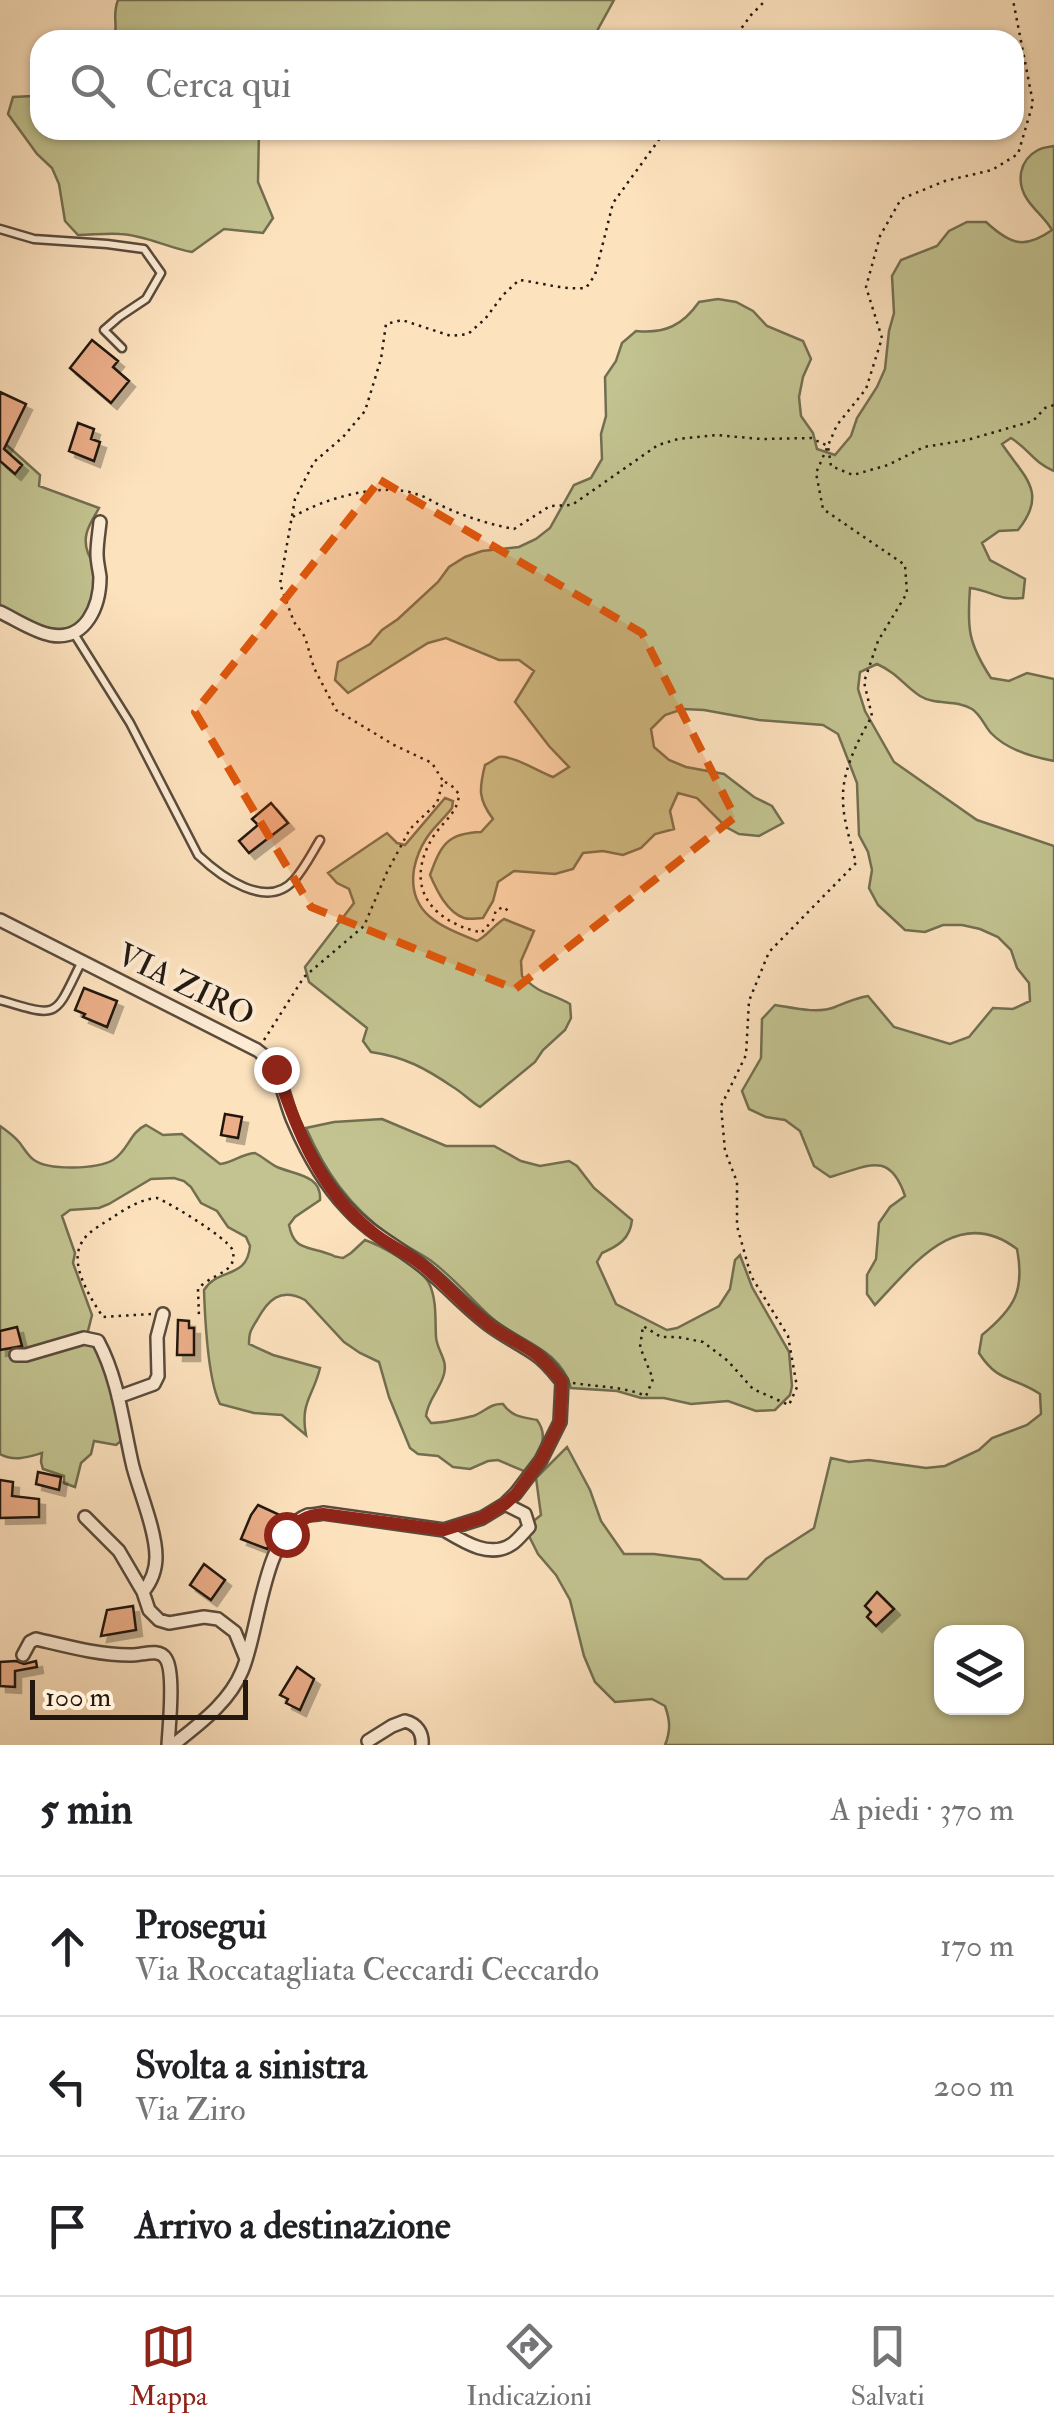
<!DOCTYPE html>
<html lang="it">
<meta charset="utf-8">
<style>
body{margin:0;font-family:"IM FELL Double Pica",serif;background:#f2f2f2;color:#202124}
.controls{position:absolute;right:30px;bottom:30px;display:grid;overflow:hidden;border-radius:20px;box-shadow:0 2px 8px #0004}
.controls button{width:90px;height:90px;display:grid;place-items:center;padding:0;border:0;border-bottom:2px solid #e0e0e0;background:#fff;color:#202124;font:50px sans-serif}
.scale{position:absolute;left:30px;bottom:25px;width:218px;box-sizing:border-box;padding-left:10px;border:5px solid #231910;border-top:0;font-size:28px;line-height:35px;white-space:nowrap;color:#231910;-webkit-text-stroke:8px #feecd5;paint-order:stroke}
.stop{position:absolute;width:30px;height:30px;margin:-22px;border:8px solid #8f2418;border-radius:50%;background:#fff}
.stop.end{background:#8f2418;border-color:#fff;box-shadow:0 2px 10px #0008}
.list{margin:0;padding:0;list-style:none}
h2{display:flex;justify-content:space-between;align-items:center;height:130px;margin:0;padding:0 40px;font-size:42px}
h2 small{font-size:32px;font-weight:400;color:#757577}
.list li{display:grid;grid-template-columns:65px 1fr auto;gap:30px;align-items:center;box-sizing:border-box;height:140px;padding:0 40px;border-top:2px solid #e0e0e0}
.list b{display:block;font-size:38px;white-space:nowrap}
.list p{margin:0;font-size:32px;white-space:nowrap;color:#757577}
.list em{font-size:32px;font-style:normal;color:#757577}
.icon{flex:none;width:55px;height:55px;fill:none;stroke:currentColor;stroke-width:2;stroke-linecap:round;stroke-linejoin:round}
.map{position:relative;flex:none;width:1054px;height:1745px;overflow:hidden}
.search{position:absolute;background:#fff;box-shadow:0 2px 8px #0004;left:30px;right:30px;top:30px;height:110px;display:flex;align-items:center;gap:25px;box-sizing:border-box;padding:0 35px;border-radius:30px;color:#757577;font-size:38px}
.sheet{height:550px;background:#fff}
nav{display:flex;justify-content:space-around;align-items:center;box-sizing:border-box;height:140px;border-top:2px solid #e0e0e0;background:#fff;font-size:28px;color:#757577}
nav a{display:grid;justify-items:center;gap:5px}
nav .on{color:#8f2418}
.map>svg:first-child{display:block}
</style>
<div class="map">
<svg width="1054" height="1745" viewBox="0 0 1054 1745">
<defs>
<filter id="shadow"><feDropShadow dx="6" dy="6" stdDeviation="0" flood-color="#0004"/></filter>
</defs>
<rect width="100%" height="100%" fill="#fde2be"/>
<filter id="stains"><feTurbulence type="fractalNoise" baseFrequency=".002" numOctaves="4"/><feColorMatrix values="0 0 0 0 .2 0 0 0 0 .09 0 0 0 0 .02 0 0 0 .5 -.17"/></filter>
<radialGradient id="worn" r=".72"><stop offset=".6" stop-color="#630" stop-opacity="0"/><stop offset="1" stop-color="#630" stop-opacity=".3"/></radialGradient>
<path fill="#c2c390" stroke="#726e50" stroke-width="2.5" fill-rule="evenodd" d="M 118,0 L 614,0 L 592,40 L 112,40 C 120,26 111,18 118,0 Z
M 40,85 L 40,130 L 259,130 L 258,182 L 273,218 L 263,233 L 224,229 L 192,252 C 168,248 145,235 120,234 C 106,233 92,235 78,235 L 65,221 L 59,184 L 52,168 L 37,154 L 8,114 L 13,97 L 33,96 Z
M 1054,146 L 1054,471 C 1033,462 1030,450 1011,438 L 1002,444 C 1023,476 1049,492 1018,530 L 999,531 L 982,543 L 990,560 L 1025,579 L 1023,598 C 998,601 993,591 970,588 C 967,628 968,643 991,678 L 1009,681 L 1027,673 L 1054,679 L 1054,761 C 1032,757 1007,750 991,733 C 984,725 981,715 972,709 C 956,699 936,706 920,696 C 903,685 899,674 877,664 L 860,672 L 858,689 L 865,711 L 894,762 L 977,820 L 1054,846 L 1054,1745 L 665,1745 C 671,1730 670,1720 665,1706 L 652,1699 L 615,1702 L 595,1682 L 584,1656 L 570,1600 L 556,1575 L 538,1554 L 525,1528 L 541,1515 L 536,1478 L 567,1447 L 590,1490 L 601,1521 L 624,1554 L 654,1554 L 700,1560 L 724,1579 L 747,1579 L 766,1559 L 814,1528 L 831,1458 L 849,1462 L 869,1460 L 926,1468 L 945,1466 L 979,1450 L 992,1438 L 1027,1425 L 1041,1414 L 1040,1394 C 1013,1376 998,1383 979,1353 L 982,1335 C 1015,1308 1025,1290 1017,1249 C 958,1204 914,1264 875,1305 L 867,1294 L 867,1275 L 876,1259 L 879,1223 L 890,1207 L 905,1196 C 889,1148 865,1168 830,1177 L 814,1166 L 800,1131 L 785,1120 L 766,1117 L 749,1109 L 742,1091 L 761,1058 L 762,1019 L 775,1005 C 794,1008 817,1014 835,1007 C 847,1002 856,998 868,996 L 894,1027 L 950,1044 L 969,1037 L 993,1008 L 1013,1009 L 1030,1001 L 1029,983 L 1017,968 L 1011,950 L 998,937 L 980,929 L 962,925 L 943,925 L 925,932 L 905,930 L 878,905 L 869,888 L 872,870 L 868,852 L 859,835 L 857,783 L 838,734 L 823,725 L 759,720 L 704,710 L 683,709 L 665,715 L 651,729 L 654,747 L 669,760 L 686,767 L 724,774 L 754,797 L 772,806 L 783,823 L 759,836 L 739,834 L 726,827 L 697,798 L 678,793 L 670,811 L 674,829 L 655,834 L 641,848 L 623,855 L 603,851 L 583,853 L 573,869 L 555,874 L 514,871 L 498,882 L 493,901 L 483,918 C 477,918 470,920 464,918 C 447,912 437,891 430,875 C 441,845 447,833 481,832 L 493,819 C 478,799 479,789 485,765 C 490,763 494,759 499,757 C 513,755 539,772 553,777 L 569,767 L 549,746 L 515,702 L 534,671 L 519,660 L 499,660 L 446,638 L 428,643 L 348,693 L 335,680 L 338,662 L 370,644 L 382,630 L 398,619 L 438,582 L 449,567 L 465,557 L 482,551 L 519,547 L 536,539 L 550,528 L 574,485 L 591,478 L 602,459 L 601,434 L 606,416 L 605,377 L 616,361 L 622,343 L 636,331 C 665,334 683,325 699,302 L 718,299 L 736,302 L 753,311 L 767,326 L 803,341 L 811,359 L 803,377 L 799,397 L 801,416 L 813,433 L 817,449 L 835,455 L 851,436 L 857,418 L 877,387 L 885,369 L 889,331 L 894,313 L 892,276 L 901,260 L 937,246 L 949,231 L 967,222 L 986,222 C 1010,244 1024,250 1052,230 C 1045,218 1034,210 1027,199 C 1016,182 1019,160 1038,150 C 1043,147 1049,147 1054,146 ZM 942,1632 L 1016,1632 L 1016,1708 L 942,1708 Z
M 0,439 L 40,475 L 39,486 L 99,508 C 91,523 81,535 88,553 C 91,560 96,568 96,575 C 97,583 93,592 92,599 C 81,652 30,622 0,607 Z
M 445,798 L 453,801 L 452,808 C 444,819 433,827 426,839 C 420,848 416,859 414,869 C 407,914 442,927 477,941 C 487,936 494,925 504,919 L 534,931 L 521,961 L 522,976 C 540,995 549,992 570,1004 L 571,1018 L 565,1030 L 543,1050 L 535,1062 L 480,1107 C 470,1101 463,1093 453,1087 C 425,1068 405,1057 371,1052 L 363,1041 L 367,1028 L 309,982 L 305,967 L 354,903 L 349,889 L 337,883 L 328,873 L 387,833 L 397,843 L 405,845 Z
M 382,1119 L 446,1146 L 494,1146 L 521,1161 L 540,1166 L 569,1161 L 577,1166 L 594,1188 L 632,1220 C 630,1239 618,1246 602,1253 L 597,1262 L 616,1304 L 667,1330 L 677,1328 L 719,1306 L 730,1289 L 735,1260 L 740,1255 L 752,1287 L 789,1352 L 792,1386 L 790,1395 L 775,1410 L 756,1411 L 728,1401 L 691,1404 L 664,1398 L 641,1398 L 617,1391 L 571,1388 C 559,1347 520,1343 492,1318 C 471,1299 453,1277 430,1260 C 417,1251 403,1245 390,1236 C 349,1206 326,1173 306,1128 L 334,1122 Z
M 146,1125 L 163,1135 L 182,1134 L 220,1164 C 232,1163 241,1154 255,1153 C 263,1157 269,1163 277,1167 C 296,1175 322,1175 320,1200 L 295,1217 L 289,1225 C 294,1250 306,1246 326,1253 C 342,1258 326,1255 343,1258 L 351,1253 L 365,1240 C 382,1246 420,1267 429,1283 C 437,1300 435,1319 436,1337 C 437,1351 448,1359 444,1374 C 440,1390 428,1399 426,1416 L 431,1423 C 444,1423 460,1419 473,1416 C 485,1412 490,1403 503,1404 C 512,1417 522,1417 537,1420 C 551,1439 537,1455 526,1472 L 498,1460 L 488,1461 L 470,1469 L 453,1467 L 438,1456 L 418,1454 L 410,1448 L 389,1397 L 379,1362 L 360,1353 L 344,1342 L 305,1300 C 280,1287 268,1300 257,1320 C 251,1330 249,1332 249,1344 L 273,1355 L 320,1368 C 313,1397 300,1402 306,1435 L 282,1415 L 254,1413 L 220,1404 C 208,1380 205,1319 204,1290 C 218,1267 247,1280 250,1246 L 246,1237 L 228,1227 L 217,1211 L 201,1203 L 191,1187 L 184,1181 L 174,1178 L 151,1179 L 109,1204 L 99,1208 L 70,1210 L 62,1216 L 75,1253 L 73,1263 L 92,1315 L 88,1331 L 107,1373 L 118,1409 L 121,1441 L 116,1445 L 94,1441 L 91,1454 L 81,1463 L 75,1487 L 64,1483 L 64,1476 L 43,1469 L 41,1462 L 42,1453 C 28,1457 14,1462 0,1454 L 0,1126 C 7,1131 13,1135 19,1142 C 24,1148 28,1156 34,1160 C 50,1171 97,1169 113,1160 C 128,1151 130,1132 146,1125 Z"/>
<path fill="#ebae89" stroke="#231910" stroke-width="2.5" filter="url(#shadow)" d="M 92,340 L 118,361 L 113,367 L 129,381 L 111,403 L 70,368 Z
M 0,392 L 26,404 L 4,449 L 22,465 L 15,474 L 0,461 Z
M 78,423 L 94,429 L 91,439 L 100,442 L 94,461 L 69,451 Z
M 271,803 L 288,823 L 249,853 L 239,841 L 258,825 L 252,819 Z
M 84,988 L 117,1001 L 107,1027 L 83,1017 L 85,1014 L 75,1010 Z
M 225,1114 L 242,1117 L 238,1138 L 221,1135 Z
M 178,1320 L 189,1321 L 189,1328 L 194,1328 L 194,1355 L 177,1355 Z
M 17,1327 L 22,1346 L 0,1350 L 0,1331 Z
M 38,1472 L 61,1477 L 59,1490 L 36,1484 Z
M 0,1480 L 13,1482 L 12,1496 L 39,1499 L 39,1517 L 0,1518 Z
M 258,1505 L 282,1516 L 267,1549 L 241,1539 L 251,1515 Z
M 204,1564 L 225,1580 L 211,1600 L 190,1585 Z
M 877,1592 L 894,1609 L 876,1626 L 867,1617 L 871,1612 L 865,1606 Z
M 133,1606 L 136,1630 L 101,1636 L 107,1610 Z
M 16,1661 L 24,1664 L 36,1661 L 37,1667 L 15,1671 L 15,1687 L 0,1686 L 0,1662 Z
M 297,1667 L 314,1679 L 300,1710 L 286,1703 L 288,1699 L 280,1695 Z"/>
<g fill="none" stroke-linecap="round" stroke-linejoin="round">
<g stroke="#5a4b3c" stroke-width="11">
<path id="lane" d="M 0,229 L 34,239 L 107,244 L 144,249 L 161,273 L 146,299 L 119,317 L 104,330 L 122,348
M 73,632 L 130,723 L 198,855 C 220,876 267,911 294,880 C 304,869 312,853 320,840
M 0,1000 C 60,1018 54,1018 81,963"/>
</g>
<g stroke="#5a4b3c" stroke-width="16">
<path id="street" d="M 0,612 C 15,619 34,632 51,635 C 86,641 100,606 100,577 C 99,569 97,562 97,554 C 97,543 99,532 100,522
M 0,920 L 257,1050 C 282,1067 282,1097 294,1123 C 307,1153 325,1185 347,1208 C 370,1234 400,1247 426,1269 C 448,1287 467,1309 489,1325 C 504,1336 520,1344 535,1354 C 546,1361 554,1372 562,1382 L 560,1422 L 541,1460 L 516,1493 L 505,1504 L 482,1518 L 444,1530 L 323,1513 C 322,1514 309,1515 308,1515 C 263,1532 259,1633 242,1671 C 229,1703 199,1724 173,1745
M 16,1355 L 26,1355 L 84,1338 L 98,1341 C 119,1380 123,1425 133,1467 C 140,1493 156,1531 156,1557 C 156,1571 152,1581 143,1592
M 118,1397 L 154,1384 L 158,1376 L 157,1337 L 163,1314
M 85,1517 L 119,1551 L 143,1592 L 149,1610 L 159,1620 L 169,1623 L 204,1617 L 218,1619 L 235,1632 L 246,1659
M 444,1530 C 464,1542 490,1559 512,1544 C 518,1540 524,1532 529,1527 L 525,1514 L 505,1504
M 23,1655 L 30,1642 L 36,1639 C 66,1646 99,1655 130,1655 C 141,1656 159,1647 166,1659 C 175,1673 169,1727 168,1745
M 368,1741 L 392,1726 L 405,1721 C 417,1724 423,1733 422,1745"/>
</g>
<path stroke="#231910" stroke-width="2.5" stroke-dasharray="2.5 5" stroke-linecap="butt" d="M 733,40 L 751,15 L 766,0
M 293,517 C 324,498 384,481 419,495 C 426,497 433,502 440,505 C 463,516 488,524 514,529 L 550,506 L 572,505 L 658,445 L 678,439 L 716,435 L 761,439 L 811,438 L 828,446 L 831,466 L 853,475 L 888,465 L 924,447 L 967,440 L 1033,421 L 1045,408 L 1054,405
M 445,782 L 451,785 L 459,794 C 458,812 445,820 435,834 C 411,870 416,906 458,925 C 465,929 474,930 481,933 L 493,920 L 496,910 L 504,907 L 509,912
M 264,1040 L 304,977 L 364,926 L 387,872 L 410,829 L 437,803 L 443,781 L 432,763 L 394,745 L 336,710 L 314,668 L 305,637 L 294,622 L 280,584 L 295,499 L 314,462 L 343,437 L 365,411 L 381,359 L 386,324 L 402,320 L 451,336 L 468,334 L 485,319 L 503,295 L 519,280 C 543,283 563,290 586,288 L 595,275 L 613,203 L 666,130
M 151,1314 L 103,1317 C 91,1299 68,1264 82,1242 C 88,1231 103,1224 113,1217 C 127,1208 141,1199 157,1198 C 172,1204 225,1237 232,1249 C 234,1254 234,1260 231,1265 C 225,1274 207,1278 198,1289 L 199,1317
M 573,1383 C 598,1387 622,1386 646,1396 L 653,1379 L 640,1347 L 643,1326 L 661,1337 L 678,1337 L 703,1342 L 728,1361 L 753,1389 L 789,1405 L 797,1387 L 788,1336 L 751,1276 L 737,1226 L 737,1182 L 725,1151 L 721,1106 L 746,1055 L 749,1001 L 769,952 L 856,863 C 851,842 843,821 843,799 C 842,771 858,740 872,716 L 864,682 L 878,641 L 907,593 L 905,565 L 823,509 L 816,473 L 837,425 L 866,389 L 882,338 L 866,287 L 880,236 L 901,199 L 945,181 L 992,170 L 1018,154 L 1033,103 L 1013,0"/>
<use href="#lane" stroke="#feecd5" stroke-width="6"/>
<use href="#street" stroke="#feecd5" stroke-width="11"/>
</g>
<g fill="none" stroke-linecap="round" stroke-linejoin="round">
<path stroke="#8f2418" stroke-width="12" d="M 276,1069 C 296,1128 320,1191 371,1231 C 386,1244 406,1252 422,1265 C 444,1282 462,1304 484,1321 C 500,1335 519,1342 536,1354 C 546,1362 554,1372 562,1382 L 560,1422 L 541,1460 L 516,1494 L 505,1504 L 482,1518 L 444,1530 L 323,1514 C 306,1515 298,1521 286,1534"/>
</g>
<path fill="#de560c" fill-opacity="0.2" stroke="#de560c" stroke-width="8" stroke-dasharray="20 12" stroke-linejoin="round" d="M 380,480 L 642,633 L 735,817 L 515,989 L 311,907 L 195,712 Z"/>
<g text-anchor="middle" stroke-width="8" stroke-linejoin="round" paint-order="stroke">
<g font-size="32" fill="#231910" stroke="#feecd5">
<text transform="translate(186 984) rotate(26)" y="11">VIA ZIRO</text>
</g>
</g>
<rect width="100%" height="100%" filter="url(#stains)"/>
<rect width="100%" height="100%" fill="url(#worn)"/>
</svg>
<div class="controls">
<button><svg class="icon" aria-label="layers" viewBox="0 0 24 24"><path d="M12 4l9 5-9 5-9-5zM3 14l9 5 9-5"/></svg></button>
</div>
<div class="scale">100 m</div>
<div class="stop" style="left:286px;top:1534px"></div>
<div class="stop end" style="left:276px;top:1069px"></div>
<div class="search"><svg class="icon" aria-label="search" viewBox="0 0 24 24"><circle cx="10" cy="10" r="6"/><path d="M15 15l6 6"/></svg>Cerca qui</div>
</div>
<section class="sheet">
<h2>5 min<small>A piedi · 370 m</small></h2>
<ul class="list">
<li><svg class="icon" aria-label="ahead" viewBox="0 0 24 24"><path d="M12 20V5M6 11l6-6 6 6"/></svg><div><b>Prosegui</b><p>Via Roccatagliata Ceccardi Ceccardo</p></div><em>170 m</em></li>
<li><svg class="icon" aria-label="left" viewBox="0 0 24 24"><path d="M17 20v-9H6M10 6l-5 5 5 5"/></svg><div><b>Svolta a sinistra</b><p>Via Ziro</p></div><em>200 m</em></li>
<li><svg class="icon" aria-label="arrive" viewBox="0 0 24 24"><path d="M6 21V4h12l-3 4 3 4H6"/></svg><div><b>Arrivo a destinazione</b></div></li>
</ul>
</section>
<nav>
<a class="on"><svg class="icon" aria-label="map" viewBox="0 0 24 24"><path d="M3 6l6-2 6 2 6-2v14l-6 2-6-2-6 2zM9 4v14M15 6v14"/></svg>Mappa</a>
<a><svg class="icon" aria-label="directions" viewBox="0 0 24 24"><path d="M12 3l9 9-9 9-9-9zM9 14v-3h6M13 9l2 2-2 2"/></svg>Indicazioni</a>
<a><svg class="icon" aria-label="saved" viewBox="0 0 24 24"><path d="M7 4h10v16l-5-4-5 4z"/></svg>Salvati</a>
</nav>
